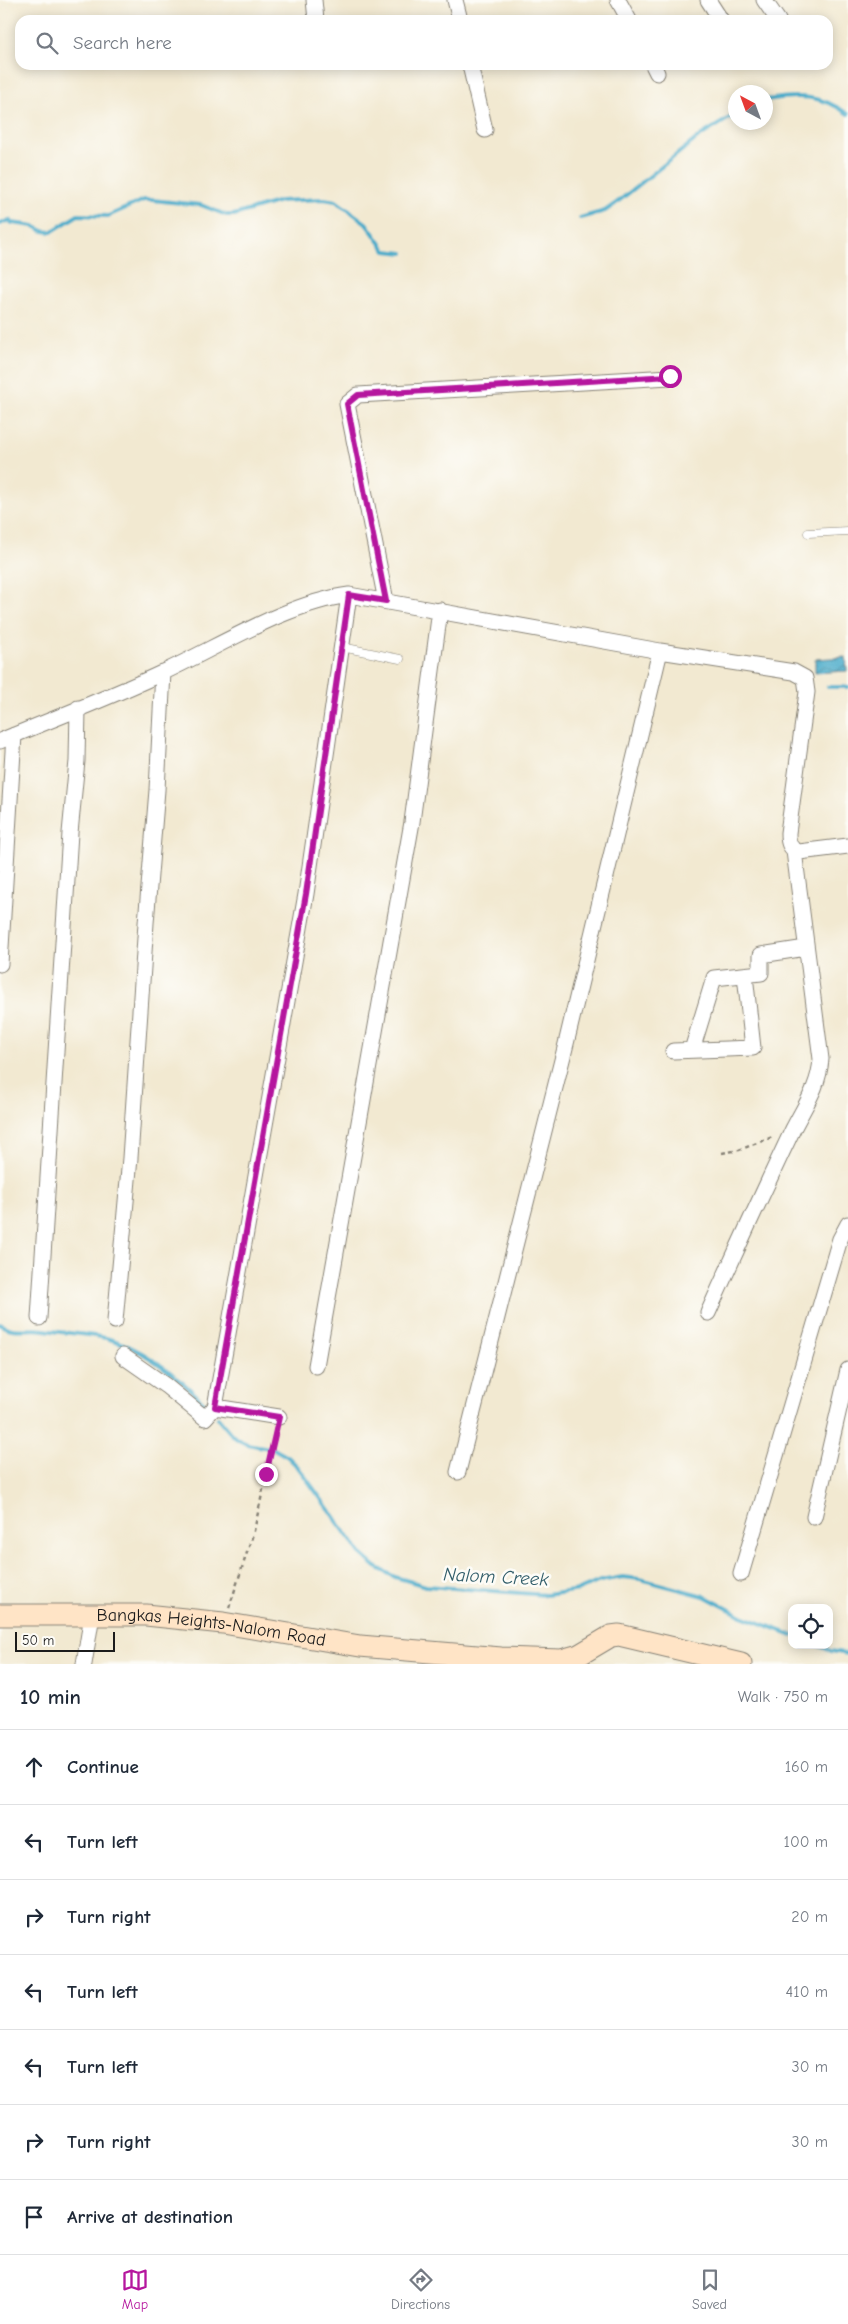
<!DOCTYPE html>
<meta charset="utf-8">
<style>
body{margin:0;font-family:"Comic Neue",sans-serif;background:#f2f2f3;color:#1f2937}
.controls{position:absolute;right:15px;bottom:15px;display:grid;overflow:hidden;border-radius:10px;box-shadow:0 2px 12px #0003}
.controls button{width:45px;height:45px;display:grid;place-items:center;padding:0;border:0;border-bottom:1px solid #e0e1e3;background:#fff;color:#1f2937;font:25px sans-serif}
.compass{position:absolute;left:728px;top:85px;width:45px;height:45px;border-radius:50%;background:#fff;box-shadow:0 2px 12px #0003;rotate:319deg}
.scale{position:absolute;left:15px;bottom:12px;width:100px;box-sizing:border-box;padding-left:5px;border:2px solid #1c1c1c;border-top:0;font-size:14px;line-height:18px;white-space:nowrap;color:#1c1c1c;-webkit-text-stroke:4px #fdfcf7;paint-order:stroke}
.stop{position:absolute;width:15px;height:15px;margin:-11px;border:4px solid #b5179e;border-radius:50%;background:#fff}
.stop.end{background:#b5179e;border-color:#fff;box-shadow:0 1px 5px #0008}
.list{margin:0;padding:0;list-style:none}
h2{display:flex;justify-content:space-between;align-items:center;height:65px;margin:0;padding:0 20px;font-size:21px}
h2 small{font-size:16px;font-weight:400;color:#747a83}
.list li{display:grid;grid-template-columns:32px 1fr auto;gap:15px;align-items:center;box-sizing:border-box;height:75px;padding:0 20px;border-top:1px solid #e0e1e3}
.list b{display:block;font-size:19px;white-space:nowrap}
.list em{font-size:16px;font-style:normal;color:#747a83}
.icon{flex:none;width:28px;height:28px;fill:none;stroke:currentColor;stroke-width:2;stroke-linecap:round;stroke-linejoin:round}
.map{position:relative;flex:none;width:848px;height:1664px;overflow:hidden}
.search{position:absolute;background:#fff;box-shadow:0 2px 12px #0003;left:15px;right:15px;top:15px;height:55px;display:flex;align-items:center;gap:12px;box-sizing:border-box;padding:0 18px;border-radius:15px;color:#747a83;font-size:19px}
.sheet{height:590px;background:#fff}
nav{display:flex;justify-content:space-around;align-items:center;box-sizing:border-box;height:70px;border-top:1px solid #e0e1e3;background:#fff;font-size:14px;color:#747a83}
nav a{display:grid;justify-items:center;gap:2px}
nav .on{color:#b5179e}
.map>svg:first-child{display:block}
</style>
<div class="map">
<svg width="848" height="1664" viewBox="0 0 848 1664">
<defs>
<pattern id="water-waves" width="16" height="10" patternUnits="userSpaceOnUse" patternTransform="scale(1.25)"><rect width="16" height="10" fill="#4bacca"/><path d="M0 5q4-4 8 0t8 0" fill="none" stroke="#3e8ba3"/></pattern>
</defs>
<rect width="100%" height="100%" fill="#fdfcf7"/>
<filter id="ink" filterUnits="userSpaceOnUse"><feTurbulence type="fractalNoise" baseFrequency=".02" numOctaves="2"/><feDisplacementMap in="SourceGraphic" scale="10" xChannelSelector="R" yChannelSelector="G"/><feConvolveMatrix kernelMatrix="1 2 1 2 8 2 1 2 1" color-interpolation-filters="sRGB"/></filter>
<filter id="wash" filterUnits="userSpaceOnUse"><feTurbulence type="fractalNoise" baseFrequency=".0096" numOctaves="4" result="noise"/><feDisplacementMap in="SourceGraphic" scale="20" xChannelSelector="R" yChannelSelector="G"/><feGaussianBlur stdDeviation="1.12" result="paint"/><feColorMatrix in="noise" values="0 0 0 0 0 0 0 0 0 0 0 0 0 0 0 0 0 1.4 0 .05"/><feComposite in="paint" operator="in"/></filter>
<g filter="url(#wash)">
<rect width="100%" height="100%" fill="#f2e9d1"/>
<path fill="url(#water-waves)" stroke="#346473" d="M 846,657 L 847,671 L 815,673 L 815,659 Z"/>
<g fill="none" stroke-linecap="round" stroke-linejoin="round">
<path stroke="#4bacca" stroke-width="4" d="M 766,100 C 797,95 821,94 848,114
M 580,218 L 605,211 L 615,204 L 700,136 L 736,114
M 0,224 L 9,220 L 12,223 L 34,226 L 43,231 L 51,232 L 78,215 L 108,216 L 144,200 L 152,200 L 201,205 L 226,215 L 234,215 L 280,201 L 324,199 L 336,201 L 366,223 L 386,251 L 403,253
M 828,687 L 848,687
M 0,1324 C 14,1334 28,1327 45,1330 C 64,1333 86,1334 106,1338 C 145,1348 180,1378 207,1406
M 218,1418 C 238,1443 238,1443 270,1448
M 274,1449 L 288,1457 L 298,1467 L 360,1553 L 376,1567 L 395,1577 L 426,1586 L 546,1595 L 579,1590 L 600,1581 L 623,1577 L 640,1579 L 704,1596 L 742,1616 L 792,1635
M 817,1645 L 831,1651 L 848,1654"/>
</g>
</g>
<g filter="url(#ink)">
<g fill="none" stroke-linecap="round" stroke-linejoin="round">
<g stroke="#878276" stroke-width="9">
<path id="lane" d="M 808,533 L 848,531
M 342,647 L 400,659"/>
</g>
<g stroke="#878276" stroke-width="17">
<path id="street" d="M 314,0 L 316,20
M 455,0 L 460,20
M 618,0 L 629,20
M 708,0 L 721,20
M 764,0 L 778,20
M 470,65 L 485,130
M 653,65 L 657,73
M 386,601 L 347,404 L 358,395 L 670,377
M 0,741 C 55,718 111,697 164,672 C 222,645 287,603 349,595 L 660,651 L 794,672 L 805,678 L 807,692 L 788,833 C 788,842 789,849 799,852 L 848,846
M 0,964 L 14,735
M 692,1050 L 714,978 L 761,973 L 761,955 L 806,948
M 673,1051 L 753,1048 L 745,975
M 708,1313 C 736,1251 764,1190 793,1129 C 805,1105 819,1087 821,1059 L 794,851
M 39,1318 L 70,833 L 77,761 L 78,708
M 115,1321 L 130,1158 L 146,923 L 157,790 L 163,672
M 123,1356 L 166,1386 L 205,1418 L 215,1407 L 306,894 L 349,595
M 316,1366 L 412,822 L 440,610
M 215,1407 L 279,1417
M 458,1472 L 565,1048 L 660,651
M 814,1517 L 848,1370
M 741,1574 L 840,1239 L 848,1224
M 84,1664 L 92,1615"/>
</g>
<g stroke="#878276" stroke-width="23">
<g id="secondary">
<path id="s1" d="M 0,1615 L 146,1615 L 223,1623 L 360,1646 L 501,1658 L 561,1660 L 579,1655 L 611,1636 L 619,1635 L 741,1664"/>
</g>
</g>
<path stroke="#878276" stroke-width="2.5" stroke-dasharray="4 4" stroke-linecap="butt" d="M 722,1153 L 739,1150 L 775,1136
M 229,1608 L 254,1531 L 276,1430"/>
<use href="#lane" stroke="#fff" stroke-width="8"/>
<use href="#street" stroke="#fff" stroke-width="15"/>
<use href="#secondary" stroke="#ffe4c6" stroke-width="21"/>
</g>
</g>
<g fill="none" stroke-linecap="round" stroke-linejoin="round" filter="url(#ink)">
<path stroke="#b5179e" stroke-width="6" d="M 266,1474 L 279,1417 L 215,1407 L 306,894 L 349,595 L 386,601 L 347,404 L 358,395 L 670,376"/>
</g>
<g text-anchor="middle" stroke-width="5" stroke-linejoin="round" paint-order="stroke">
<g font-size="18" fill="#1c1c1c" stroke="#fdfcf7">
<text dy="6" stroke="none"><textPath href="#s1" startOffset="212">Bangkas Heights-Nalom Road</textPath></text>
</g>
<g font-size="19" font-style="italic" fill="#315d6a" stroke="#fdfcf7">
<text transform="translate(496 1576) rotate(3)" y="7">Nalom Creek</text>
</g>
</g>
</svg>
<div class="controls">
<button><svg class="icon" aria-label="locate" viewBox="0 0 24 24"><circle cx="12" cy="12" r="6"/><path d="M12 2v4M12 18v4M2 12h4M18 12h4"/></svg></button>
</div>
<svg class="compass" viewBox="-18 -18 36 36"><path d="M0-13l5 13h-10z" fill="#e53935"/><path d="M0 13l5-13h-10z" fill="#747a83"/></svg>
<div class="scale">50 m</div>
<div class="stop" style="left:670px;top:376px"></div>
<div class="stop end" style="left:266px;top:1474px"></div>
<div class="search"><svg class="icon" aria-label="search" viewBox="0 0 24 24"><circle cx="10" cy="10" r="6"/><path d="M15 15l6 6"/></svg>Search here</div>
</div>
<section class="sheet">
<h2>10 min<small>Walk · 750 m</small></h2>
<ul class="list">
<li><svg class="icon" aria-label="ahead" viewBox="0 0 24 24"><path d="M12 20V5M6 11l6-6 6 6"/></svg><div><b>Continue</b></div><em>160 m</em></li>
<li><svg class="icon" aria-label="left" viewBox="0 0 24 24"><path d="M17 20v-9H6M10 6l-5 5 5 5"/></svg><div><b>Turn left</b></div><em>100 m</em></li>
<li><svg class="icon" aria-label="right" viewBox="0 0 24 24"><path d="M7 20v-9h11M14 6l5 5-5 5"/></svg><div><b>Turn right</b></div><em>20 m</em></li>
<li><svg class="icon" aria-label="left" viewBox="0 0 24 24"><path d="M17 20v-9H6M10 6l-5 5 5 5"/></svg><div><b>Turn left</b></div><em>410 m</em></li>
<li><svg class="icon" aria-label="left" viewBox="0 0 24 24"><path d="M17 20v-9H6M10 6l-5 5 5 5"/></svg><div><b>Turn left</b></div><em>30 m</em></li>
<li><svg class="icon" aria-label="right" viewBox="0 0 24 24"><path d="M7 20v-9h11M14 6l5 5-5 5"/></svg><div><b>Turn right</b></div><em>30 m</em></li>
<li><svg class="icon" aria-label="arrive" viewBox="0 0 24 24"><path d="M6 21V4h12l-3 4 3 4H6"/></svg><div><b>Arrive at destination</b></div></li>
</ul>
</section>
<nav>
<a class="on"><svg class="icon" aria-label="map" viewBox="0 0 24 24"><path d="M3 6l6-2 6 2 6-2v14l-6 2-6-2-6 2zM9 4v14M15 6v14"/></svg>Map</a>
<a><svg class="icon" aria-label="directions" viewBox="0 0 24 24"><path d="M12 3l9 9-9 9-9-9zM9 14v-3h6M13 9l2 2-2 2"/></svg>Directions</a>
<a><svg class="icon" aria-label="saved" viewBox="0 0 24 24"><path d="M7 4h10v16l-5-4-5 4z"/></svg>Saved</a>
</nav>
